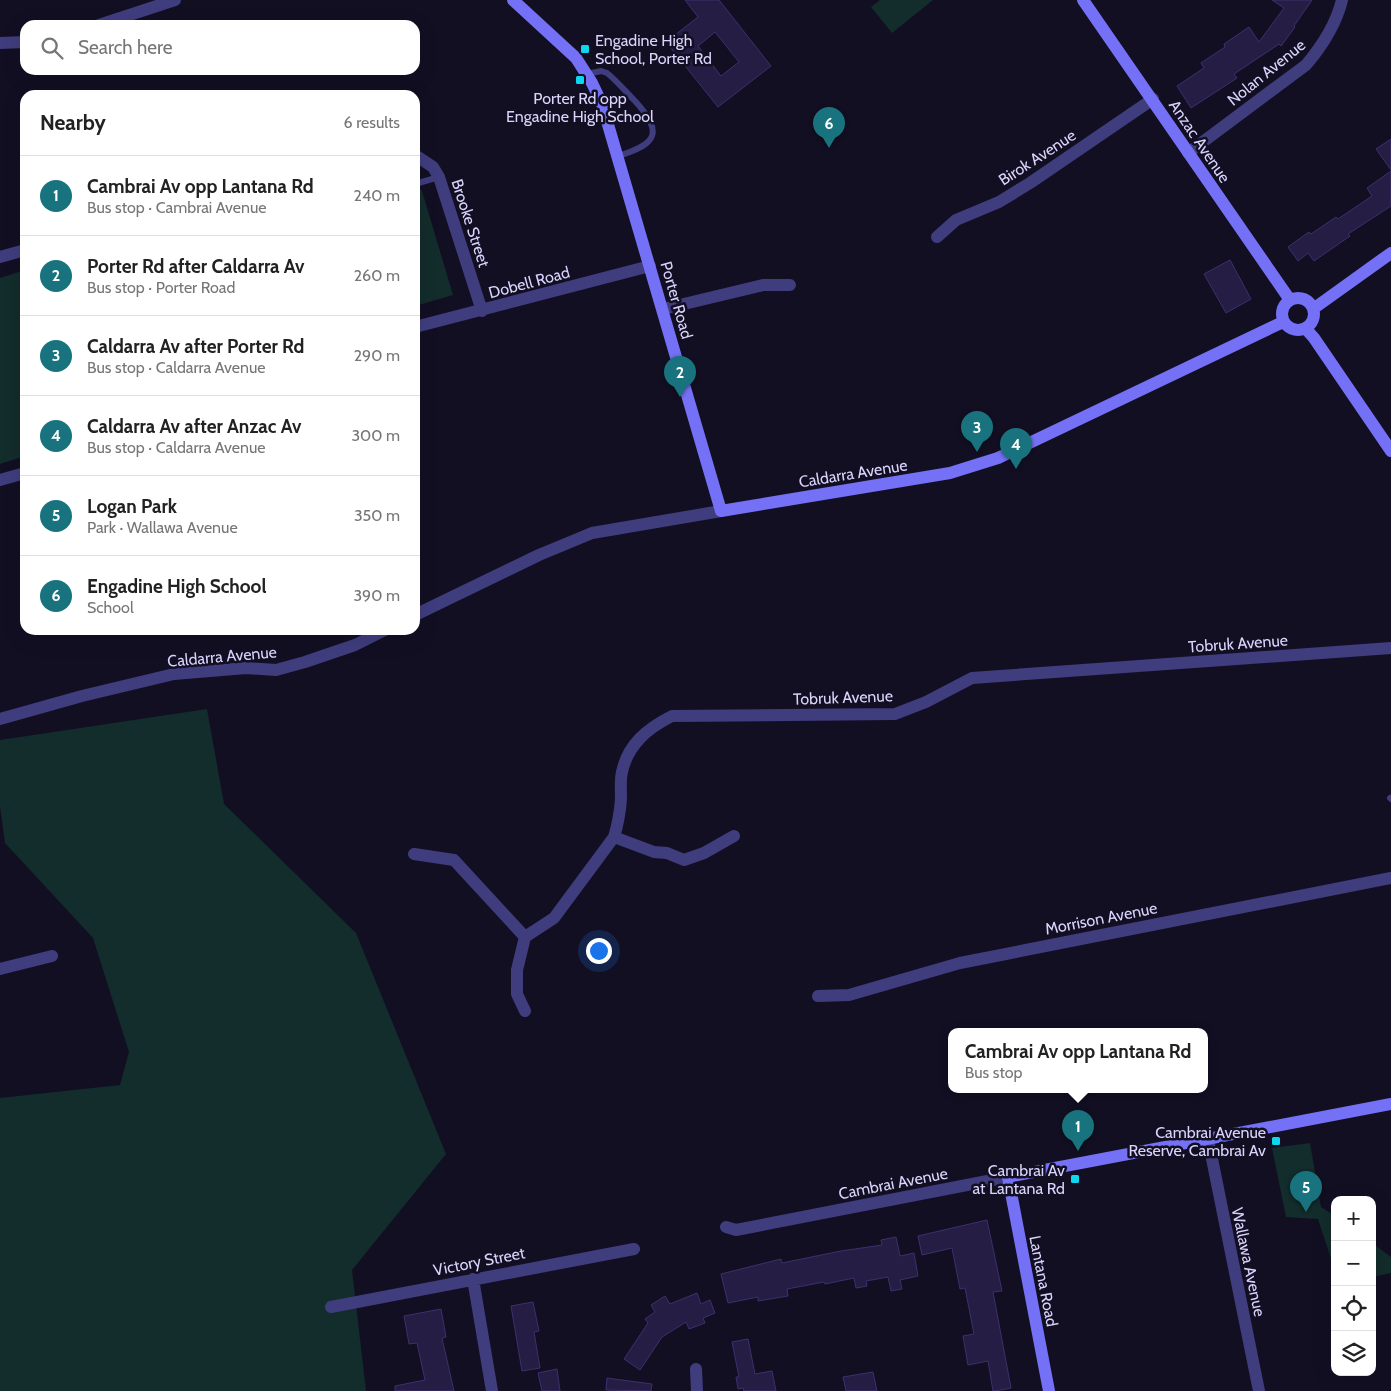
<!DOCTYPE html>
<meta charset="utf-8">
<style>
body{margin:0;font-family:Cabin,sans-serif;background:#f6f6f6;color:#222}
.controls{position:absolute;right:15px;bottom:15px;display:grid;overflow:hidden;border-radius:10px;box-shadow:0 5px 20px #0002}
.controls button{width:45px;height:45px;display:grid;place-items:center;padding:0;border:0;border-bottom:1px solid #e0e0e0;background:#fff;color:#222;font:25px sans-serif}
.you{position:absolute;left:598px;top:950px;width:18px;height:18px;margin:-12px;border:4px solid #fff;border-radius:50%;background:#1a73e8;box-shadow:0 0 0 8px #1a73e833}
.badge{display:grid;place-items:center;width:32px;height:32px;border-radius:50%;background:#19737e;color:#fff;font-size:16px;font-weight:700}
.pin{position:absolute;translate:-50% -41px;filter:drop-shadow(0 1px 2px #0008)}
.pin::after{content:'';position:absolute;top:26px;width:18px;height:15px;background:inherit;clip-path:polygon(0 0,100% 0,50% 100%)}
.popup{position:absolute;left:948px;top:1028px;width:260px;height:65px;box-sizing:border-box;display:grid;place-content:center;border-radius:10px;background:#fff;filter:drop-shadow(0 1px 4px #0005);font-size:16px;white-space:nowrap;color:#767676}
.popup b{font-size:19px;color:#222}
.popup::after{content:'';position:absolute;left:50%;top:100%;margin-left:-10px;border:10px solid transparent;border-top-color:#fff}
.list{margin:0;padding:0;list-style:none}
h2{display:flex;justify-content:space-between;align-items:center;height:65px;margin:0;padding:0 20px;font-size:21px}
h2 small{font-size:16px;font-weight:400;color:#767676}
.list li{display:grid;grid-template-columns:32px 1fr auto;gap:15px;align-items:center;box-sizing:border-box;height:80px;padding:0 20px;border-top:1px solid #e0e0e0}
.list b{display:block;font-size:19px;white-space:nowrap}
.list p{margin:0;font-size:16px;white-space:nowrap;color:#767676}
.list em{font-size:16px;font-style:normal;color:#767676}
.icon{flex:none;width:28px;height:28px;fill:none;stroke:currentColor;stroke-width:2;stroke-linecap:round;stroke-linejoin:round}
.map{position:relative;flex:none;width:1391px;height:1391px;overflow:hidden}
.search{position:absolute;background:#fff;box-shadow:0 5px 20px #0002;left:20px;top:20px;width:400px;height:55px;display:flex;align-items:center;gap:12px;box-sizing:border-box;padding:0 18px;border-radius:15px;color:#767676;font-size:19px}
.panel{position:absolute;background:#fff;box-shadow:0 5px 20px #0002;left:20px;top:90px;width:400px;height:545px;border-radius:15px}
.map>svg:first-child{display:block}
</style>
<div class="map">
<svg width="1391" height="1391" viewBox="0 0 1391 1391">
<rect width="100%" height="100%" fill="#130f23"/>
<path fill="#132c2c" d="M 880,0 L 933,0 L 892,33 L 871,7 Z
M 415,183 L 422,191 L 453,295 L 415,306 Z
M 25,270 L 25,456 L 0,464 L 0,278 Z
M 207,709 L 224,804 L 356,933 L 446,1154 L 352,1270 L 366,1391 L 0,1391 L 0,1098 L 120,1085 L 129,1052 L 93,938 L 5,843 L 0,806 L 0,740 Z
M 1310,1143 L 1321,1207 L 1335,1216 L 1335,1271 L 1318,1219 L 1286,1217 L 1272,1148 Z
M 1372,1243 L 1391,1257 L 1391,1273 L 1372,1277 Z"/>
<path fill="#251d43" stroke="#3d306d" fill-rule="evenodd" d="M 685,0 L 719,0 L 771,66 L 718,107 L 666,42 L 698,17 ZM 715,32 L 739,62 L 721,76 L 698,46 Z
M 1272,0 L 1312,0 L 1294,26 L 1295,27 L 1281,46 L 1279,44 L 1234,74 L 1237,78 L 1191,108 L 1177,86 L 1204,68 L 1201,63 L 1225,47 L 1224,44 L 1249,27 L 1259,42 L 1284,8 Z
M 1391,139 L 1391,170 L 1376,149 Z
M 1391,171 L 1391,206 L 1348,234 L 1350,236 L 1314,261 L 1308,253 L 1298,261 L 1288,247 L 1309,232 L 1311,234 L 1336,217 L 1338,219 L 1372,196 L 1367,188 Z
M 1230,260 L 1251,299 L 1226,313 L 1204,274 Z
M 987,1220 L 1002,1291 L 993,1292 L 1011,1388 L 995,1391 L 993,1391 L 988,1361 L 968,1365 L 963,1336 L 974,1334 L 965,1288 L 960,1289 L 952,1248 L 922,1255 L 918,1236 Z
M 896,1237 L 900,1256 L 914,1253 L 918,1276 L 900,1280 L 902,1289 L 891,1291 L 888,1277 L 866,1281 L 867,1286 L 856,1288 L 854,1278 L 825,1284 L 824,1282 L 787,1289 L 788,1296 L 758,1301 L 758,1297 L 728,1303 L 721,1274 L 781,1259 L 782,1263 L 841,1251 L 882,1245 L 881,1240 Z
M 697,1293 L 701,1304 L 710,1300 L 715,1313 L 703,1318 L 705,1323 L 689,1329 L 686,1322 L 662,1337 L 640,1370 L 624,1359 L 648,1323 L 645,1319 L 655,1312 L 651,1305 L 665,1296 L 670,1304 Z
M 533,1302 L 539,1331 L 534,1332 L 540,1368 L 522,1371 L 511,1306 Z
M 441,1309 L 446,1337 L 442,1338 L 454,1391 L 395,1391 L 395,1386 L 425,1380 L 417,1343 L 409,1344 L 404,1316 Z
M 748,1339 L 755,1374 L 772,1371 L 776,1391 L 744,1391 L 743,1388 L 738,1389 L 736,1377 L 739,1377 L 732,1342 Z
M 557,1369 L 560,1391 L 542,1391 L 538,1373 Z
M 873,1372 L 877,1391 L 846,1391 L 843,1377 Z
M 607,1378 L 652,1384 L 651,1391 L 606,1390 Z"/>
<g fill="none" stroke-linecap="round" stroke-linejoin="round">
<path stroke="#403d7f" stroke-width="6" d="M 587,74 L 601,71 L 607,73 C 617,81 626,92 635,101 C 664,133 657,144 618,156
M 415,184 L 439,177
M 1390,798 L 1391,799"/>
<path stroke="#403d7f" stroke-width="12" d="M 99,25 L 175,0
M 0,43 L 25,42
M 1188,153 L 1306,65 C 1322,46 1336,25 1342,0
M 415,155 L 433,167 L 439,177 L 482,311
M 937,237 L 956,220 L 999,202 L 1030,183 L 1153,99
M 0,257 L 25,250
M 663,309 L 763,285 L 790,285
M 415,327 L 650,266
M 0,480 L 25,473
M 415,615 L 539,555 L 592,533 L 721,511
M 0,719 L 82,696 L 174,674 L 246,668 L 276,670 L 305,662 L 355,645 L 385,630
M 614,837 L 654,852 L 667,853 L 684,860 L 704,853 L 734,836
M 414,854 L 454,860 L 525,937
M 0,969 L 52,956
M 818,996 L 849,995 L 960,963 L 1391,878
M 525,1011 L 517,994 L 517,970 L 525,937 L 554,918 L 614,837 C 618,824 620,812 621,799 C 621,790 620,780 622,772 C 628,744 648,728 672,716 L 895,714 L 926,702 L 972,678 L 1391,648
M 1208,1139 L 1259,1391
M 726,1227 L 736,1230 L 1008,1177
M 473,1279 L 492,1391
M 331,1307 L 634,1249
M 696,1369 L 697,1391"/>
<path stroke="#7571f6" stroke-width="12" d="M 513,0 L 576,58 L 592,83 L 602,104 L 721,511 L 950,473 L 998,458 L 1283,322
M 1083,0 L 1290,300
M1282 314a16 16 0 1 1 32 0a16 16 0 1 1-32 0Z
M 1313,309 L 1391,253
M 1306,329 L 1314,338 L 1391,451
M 1049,1391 L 1008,1177 L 1391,1104"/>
</g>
<g fill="#0ed6ee" stroke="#130f23" stroke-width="2">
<rect x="580" y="44" width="10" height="10" rx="2.5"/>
<rect x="575" y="75" width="10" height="10" rx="2.5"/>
<rect x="1271" y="1136" width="10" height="10" rx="2.5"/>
<rect x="1070" y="1174" width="10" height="10" rx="2.5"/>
</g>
<g text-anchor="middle" stroke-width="5" stroke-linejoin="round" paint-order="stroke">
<g font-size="16" fill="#d9d4fc" stroke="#130f23" text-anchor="end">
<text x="595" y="46" text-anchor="start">Engadine High<tspan x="595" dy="18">School, Porter Rd</tspan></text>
<text x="580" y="104" text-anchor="middle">Porter Rd opp<tspan x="580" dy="18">Engadine High School</tspan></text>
<text x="1266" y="1138">Cambrai Avenue<tspan x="1266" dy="18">Reserve, Cambrai Av</tspan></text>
<text x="1065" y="1176">Cambrai Av<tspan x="1065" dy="18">at Lantana Rd</tspan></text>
</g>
<g font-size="16" fill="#d9d4fc" stroke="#130f23">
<text transform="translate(1266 72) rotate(-39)" y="6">Nolan Avenue</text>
<text transform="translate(1200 141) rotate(56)" y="6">Anzac Avenue</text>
<text transform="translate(1037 157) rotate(-33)" y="6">Birok Avenue</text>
<text transform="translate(471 223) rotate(72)" y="6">Brooke Street</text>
<text transform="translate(529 282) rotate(-15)" y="6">Dobell Road</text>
<text transform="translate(677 300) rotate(74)" y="6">Porter Road</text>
<text transform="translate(853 473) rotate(-9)" y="6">Caldarra Avenue</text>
<text transform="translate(1238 643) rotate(-4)" y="6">Tobruk Avenue</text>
<text transform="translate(222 656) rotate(-5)" y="6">Caldarra Avenue</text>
<text transform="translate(843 697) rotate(-2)" y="6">Tobruk Avenue</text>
<text transform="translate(1101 918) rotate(-11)" y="6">Morrison Avenue</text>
<text transform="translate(893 1183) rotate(-11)" y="6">Cambrai Avenue</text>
<text transform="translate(479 1261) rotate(-11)" y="6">Victory Street</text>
<text transform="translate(1249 1262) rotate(78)" y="6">Wallawa Avenue</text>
<text transform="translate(1044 1281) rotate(79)" y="6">Lantana Road</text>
</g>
</g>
</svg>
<div class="controls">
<button>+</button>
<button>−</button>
<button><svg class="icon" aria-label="locate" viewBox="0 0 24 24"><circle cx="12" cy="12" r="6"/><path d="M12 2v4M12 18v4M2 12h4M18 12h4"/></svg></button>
<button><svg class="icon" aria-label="layers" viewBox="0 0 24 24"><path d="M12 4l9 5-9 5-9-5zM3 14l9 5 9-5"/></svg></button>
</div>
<div class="you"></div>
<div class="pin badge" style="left:1078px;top:1151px">1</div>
<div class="popup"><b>Cambrai Av opp Lantana Rd</b>Bus stop</div>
<div class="pin badge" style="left:680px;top:397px">2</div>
<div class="pin badge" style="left:977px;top:452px">3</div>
<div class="pin badge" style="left:1016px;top:469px">4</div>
<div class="pin badge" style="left:1306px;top:1212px">5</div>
<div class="pin badge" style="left:829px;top:148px">6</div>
<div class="search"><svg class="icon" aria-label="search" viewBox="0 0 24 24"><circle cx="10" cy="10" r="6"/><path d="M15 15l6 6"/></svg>Search here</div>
<section class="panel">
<h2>Nearby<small>6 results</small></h2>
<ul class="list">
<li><span class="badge">1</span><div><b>Cambrai Av opp Lantana Rd</b><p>Bus stop · Cambrai Avenue</p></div><em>240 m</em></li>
<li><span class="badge">2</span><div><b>Porter Rd after Caldarra Av</b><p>Bus stop · Porter Road</p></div><em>260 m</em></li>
<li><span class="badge">3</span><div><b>Caldarra Av after Porter Rd</b><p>Bus stop · Caldarra Avenue</p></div><em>290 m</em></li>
<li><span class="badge">4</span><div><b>Caldarra Av after Anzac Av</b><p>Bus stop · Caldarra Avenue</p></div><em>300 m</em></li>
<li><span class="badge">5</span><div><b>Logan Park</b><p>Park · Wallawa Avenue</p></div><em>350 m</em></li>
<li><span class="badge">6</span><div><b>Engadine High School</b><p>School</p></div><em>390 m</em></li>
</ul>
</section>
</div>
